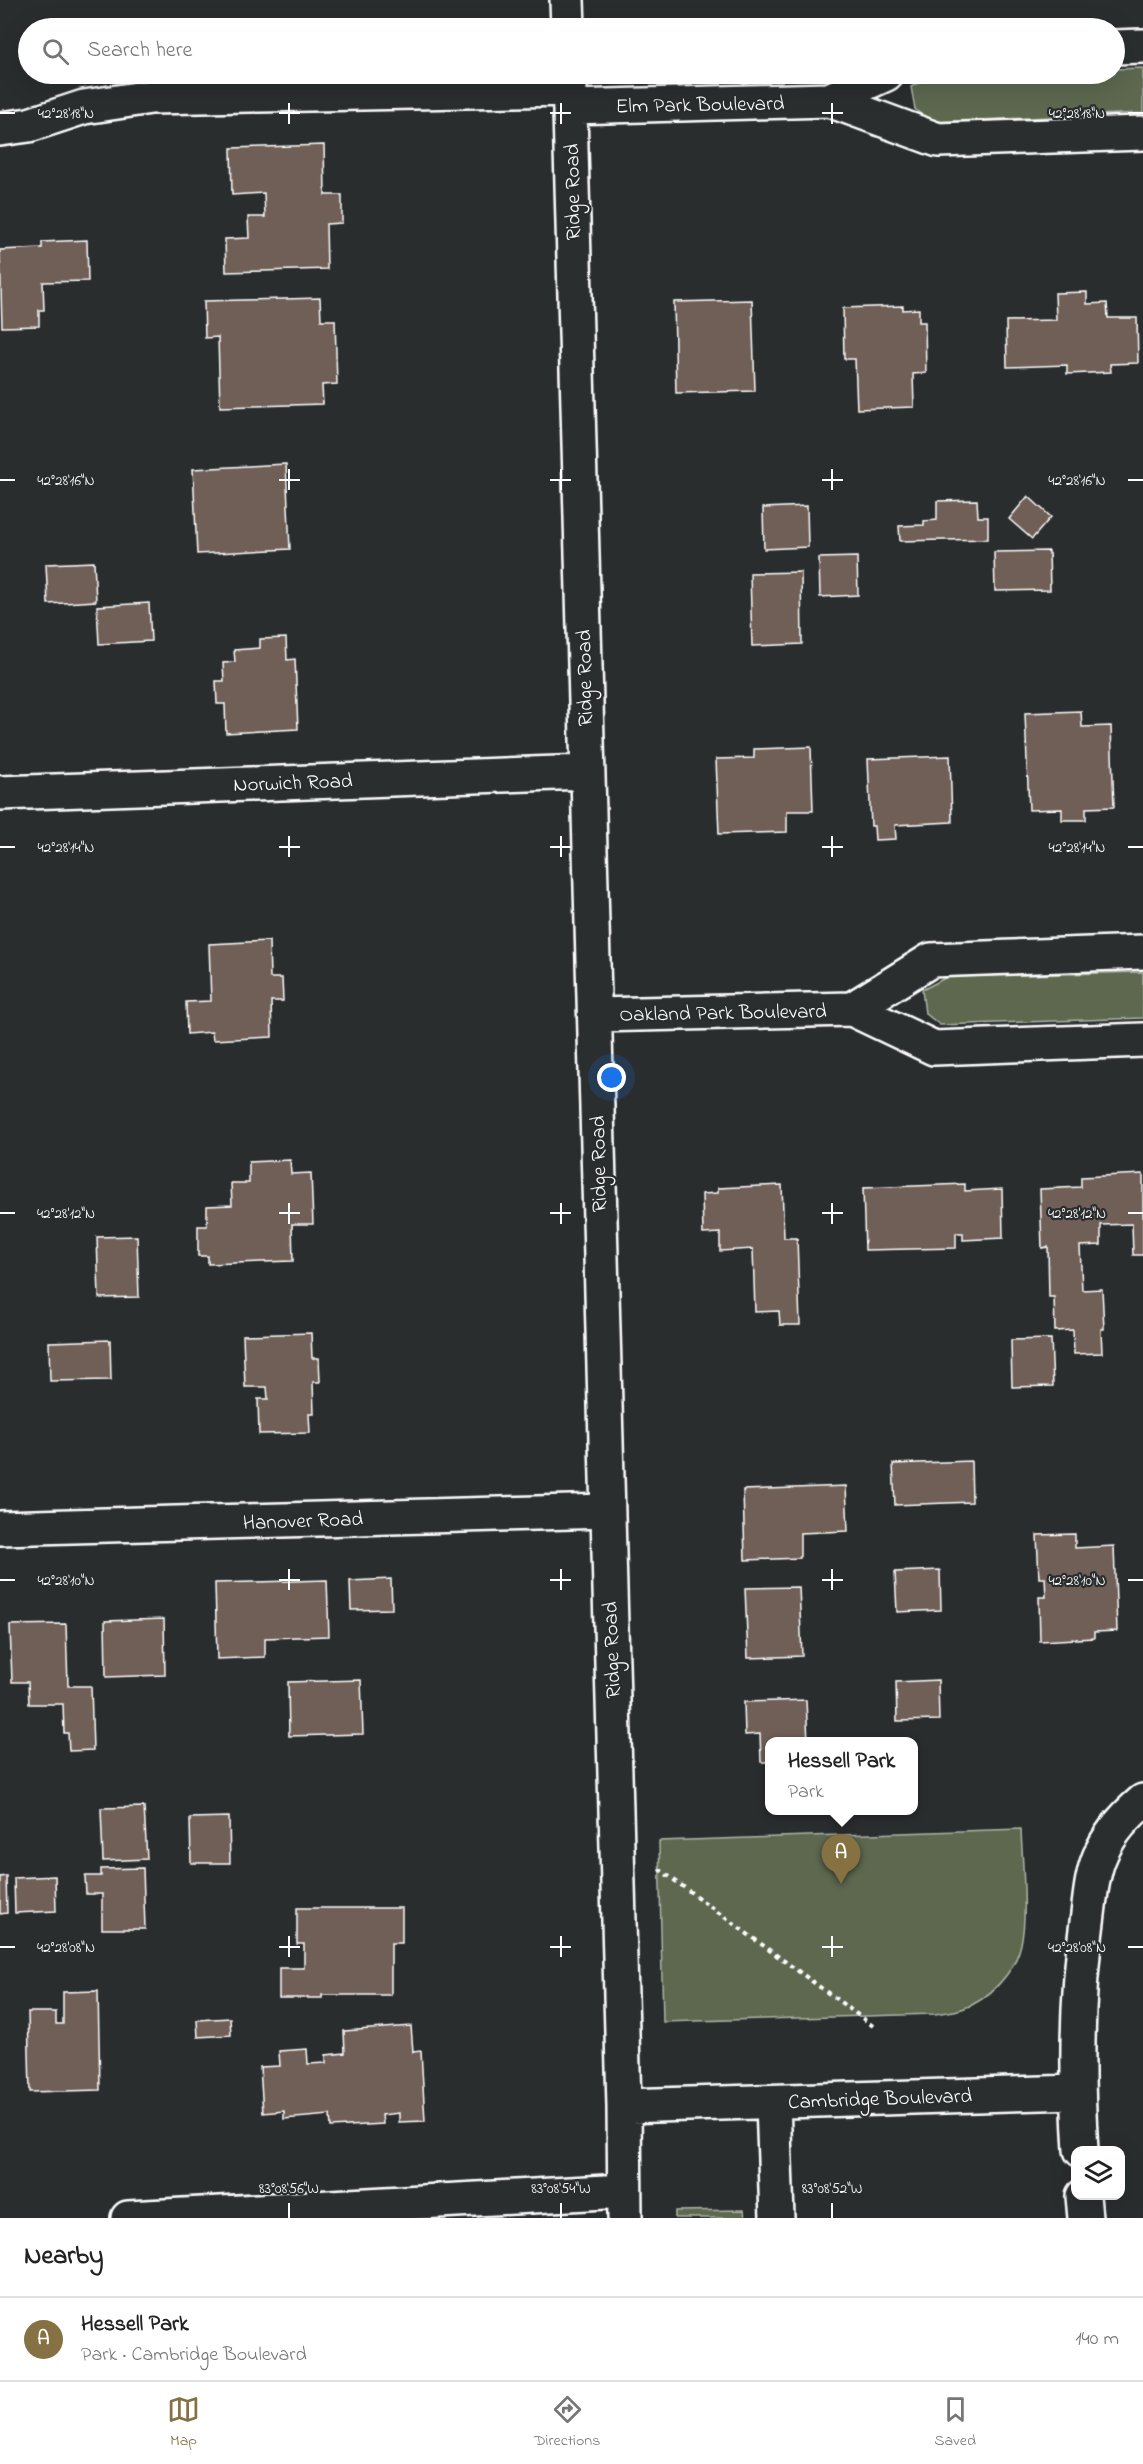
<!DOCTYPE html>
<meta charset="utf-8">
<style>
body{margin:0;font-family:"Indie Flower",sans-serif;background:#f6f6f6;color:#222}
.controls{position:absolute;right:18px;bottom:18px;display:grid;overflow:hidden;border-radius:12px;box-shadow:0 6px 24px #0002}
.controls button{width:54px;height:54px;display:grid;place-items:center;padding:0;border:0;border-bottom:2px solid #e0e0e0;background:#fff;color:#222;font:30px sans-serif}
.you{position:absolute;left:612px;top:1078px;width:21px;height:21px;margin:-15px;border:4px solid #fff;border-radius:50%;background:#1a73e8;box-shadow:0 0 0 9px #1a73e833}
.badge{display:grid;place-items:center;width:39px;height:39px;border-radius:50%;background:#857141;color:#fff;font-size:20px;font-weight:700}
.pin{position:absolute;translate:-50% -50px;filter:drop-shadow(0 2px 3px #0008)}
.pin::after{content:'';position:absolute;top:32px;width:21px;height:18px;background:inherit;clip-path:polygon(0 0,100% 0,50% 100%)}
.popup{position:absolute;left:765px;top:1737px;width:153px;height:78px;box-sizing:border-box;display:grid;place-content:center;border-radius:12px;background:#fff;filter:drop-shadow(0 2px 4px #0005);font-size:20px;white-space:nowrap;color:#767676}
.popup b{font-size:22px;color:#222}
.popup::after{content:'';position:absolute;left:50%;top:100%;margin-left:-12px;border:12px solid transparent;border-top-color:#fff}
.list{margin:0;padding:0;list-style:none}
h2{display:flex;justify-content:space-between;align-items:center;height:78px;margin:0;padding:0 24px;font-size:26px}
h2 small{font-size:20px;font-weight:400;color:#767676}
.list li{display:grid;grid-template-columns:39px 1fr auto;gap:18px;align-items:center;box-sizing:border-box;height:84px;padding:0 24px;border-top:2px solid #e0e0e0}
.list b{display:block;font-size:22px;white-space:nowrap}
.list p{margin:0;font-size:20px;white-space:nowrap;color:#767676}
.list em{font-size:20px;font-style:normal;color:#767676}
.icon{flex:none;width:33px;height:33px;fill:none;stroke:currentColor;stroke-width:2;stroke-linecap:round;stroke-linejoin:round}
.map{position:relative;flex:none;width:1143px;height:2218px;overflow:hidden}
.search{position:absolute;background:#fff;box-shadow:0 6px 24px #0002;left:18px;right:18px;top:18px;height:66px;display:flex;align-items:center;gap:15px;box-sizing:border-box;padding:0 21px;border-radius:33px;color:#767676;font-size:22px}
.sheet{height:162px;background:#fff}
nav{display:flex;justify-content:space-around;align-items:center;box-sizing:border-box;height:84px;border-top:2px solid #e0e0e0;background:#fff;font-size:16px;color:#767676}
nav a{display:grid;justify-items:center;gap:3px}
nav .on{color:#857141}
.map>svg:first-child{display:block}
</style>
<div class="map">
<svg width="1143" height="2218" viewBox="0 0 1143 2218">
<rect width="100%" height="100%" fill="#2a2d2e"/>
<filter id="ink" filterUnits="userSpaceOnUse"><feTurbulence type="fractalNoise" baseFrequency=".0167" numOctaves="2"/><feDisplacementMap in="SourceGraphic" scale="12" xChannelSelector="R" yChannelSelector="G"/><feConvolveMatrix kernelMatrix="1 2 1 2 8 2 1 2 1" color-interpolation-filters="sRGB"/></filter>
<g filter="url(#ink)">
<path fill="#5d6850" stroke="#aeb4a8" stroke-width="1.5" d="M 1143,68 L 1143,113 L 930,122 L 915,109 L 911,87 L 937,74 L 1114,74 L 1115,69 Z
M 1143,972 L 1143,1018 L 940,1025 L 925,1013 L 922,990 L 947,977 Z
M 1021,1829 C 1022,1861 1028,1913 1021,1944 C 1015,1972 989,2000 962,2009 C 953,2012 943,2012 935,2014 L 663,2022 L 659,1841 Z
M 744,2210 L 745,2218 L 675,2218 L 675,2211 Z"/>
<path fill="#6f5f56" stroke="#fff" stroke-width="1.5" d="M 324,145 L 325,195 L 342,195 L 342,223 L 326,224 L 327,269 L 226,272 L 225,239 L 249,238 L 248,217 L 265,217 L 264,193 L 232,195 L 231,148 Z
M 87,240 L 88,281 L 43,282 L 44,310 L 39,310 L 39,326 L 2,327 L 0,250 L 42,248 L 42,242 Z
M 1087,292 L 1087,304 L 1107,303 L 1108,318 L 1137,318 L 1138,363 L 1110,364 L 1111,372 L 1067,374 L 1067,365 L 1007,367 L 1006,321 L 1056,320 L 1055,293 Z
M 320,298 L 321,320 L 335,320 L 337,384 L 322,385 L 323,404 L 220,407 L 218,337 L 205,338 L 204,301 Z
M 752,300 L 755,391 L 676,393 L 674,302 Z
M 903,306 L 903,310 L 919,309 L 919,322 L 925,322 L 926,373 L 913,374 L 914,407 L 857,409 L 855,359 L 844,359 L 843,308 Z
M 286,464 L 290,549 L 197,554 L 193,469 Z
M 1028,496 L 1051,517 L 1032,539 L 1009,519 Z
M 977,500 L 978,517 L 988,517 L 988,539 L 900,541 L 899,526 L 924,525 L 924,521 L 937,520 L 937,501 Z
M 807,506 L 808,547 L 764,549 L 763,508 Z
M 1049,551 L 1050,590 L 995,591 L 994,552 Z
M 857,557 L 858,595 L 820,597 L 819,558 Z
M 94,562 L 96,601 L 48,604 L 46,564 Z
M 801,572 L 802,644 L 752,646 L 750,573 Z
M 149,603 L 151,641 L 99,644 L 97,606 Z
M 286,638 L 287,660 L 295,659 L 298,729 L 226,733 L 225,704 L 217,704 L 216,681 L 224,681 L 223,663 L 235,662 L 234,650 L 260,648 L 260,639 Z
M 1081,711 L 1082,727 L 1111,726 L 1114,807 L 1086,808 L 1086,820 L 1062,820 L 1062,809 L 1029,810 L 1025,713 Z
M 811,747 L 813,811 L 787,811 L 787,832 L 719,834 L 716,759 L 754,758 L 754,749 Z
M 950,756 L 952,822 L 895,825 L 896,839 L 875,840 L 874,826 L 871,826 L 868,759 Z
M 269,941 L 270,978 L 282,978 L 283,1001 L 271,1001 L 272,1037 L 213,1040 L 212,1032 L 187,1034 L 186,1002 L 211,1001 L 209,944 Z
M 290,1160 L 291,1174 L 311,1173 L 313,1224 L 292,1224 L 293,1261 L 208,1264 L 208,1256 L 198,1256 L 198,1226 L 207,1226 L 207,1206 L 232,1205 L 231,1183 L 249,1183 L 249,1162 Z
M 1143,1174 L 1143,1255 L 1133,1255 L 1132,1224 L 1101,1225 L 1101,1245 L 1080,1246 L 1082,1290 L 1102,1289 L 1104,1329 L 1101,1329 L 1102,1353 L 1074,1354 L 1073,1330 L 1055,1331 L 1054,1297 L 1049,1297 L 1048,1247 L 1042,1248 L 1040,1189 L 1081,1187 L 1081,1177 Z
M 965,1184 L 965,1191 L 1002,1189 L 1003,1238 L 963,1240 L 963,1233 L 956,1233 L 956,1248 L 865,1250 L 863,1188 Z
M 782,1185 L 784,1238 L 797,1238 L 800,1325 L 780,1325 L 779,1311 L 755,1312 L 753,1249 L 720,1251 L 720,1233 L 703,1234 L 702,1194 L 718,1193 L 718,1188 Z
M 137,1236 L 139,1297 L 99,1298 L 97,1237 Z
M 311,1333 L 312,1358 L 319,1358 L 320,1382 L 313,1382 L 314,1414 L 309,1414 L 310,1433 L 259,1434 L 258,1399 L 268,1399 L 267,1387 L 245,1387 L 243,1335 Z
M 1051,1339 L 1053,1386 L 1012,1387 L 1011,1340 Z
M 110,1340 L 111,1380 L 50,1381 L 49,1342 Z
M 971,1461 L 972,1502 L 895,1505 L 893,1464 Z
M 846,1486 L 848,1531 L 800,1533 L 800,1558 L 745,1560 L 743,1490 Z
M 1075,1534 L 1075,1548 L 1114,1546 L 1117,1631 L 1094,1632 L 1094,1638 L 1040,1641 L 1039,1597 L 1046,1597 L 1045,1578 L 1039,1578 L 1037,1535 Z
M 940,1570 L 941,1610 L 897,1612 L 895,1572 Z
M 391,1579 L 392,1609 L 351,1610 L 350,1581 Z
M 327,1580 L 329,1636 L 265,1638 L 265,1657 L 217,1659 L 215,1583 Z
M 799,1587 L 802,1656 L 748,1658 L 745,1588 Z
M 164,1619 L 165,1675 L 106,1677 L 105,1621 Z
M 66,1624 L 68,1686 L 91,1686 L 93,1750 L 69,1751 L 68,1733 L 64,1733 L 63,1704 L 29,1704 L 28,1682 L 12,1682 L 10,1625 Z
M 361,1680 L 363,1734 L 289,1736 L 288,1682 Z
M 938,1680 L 939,1720 L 897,1721 L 896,1682 Z
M 806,1700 L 808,1742 L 769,1742 L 769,1762 L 761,1762 L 760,1734 L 745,1735 L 744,1702 Z
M 144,1807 L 147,1859 L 103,1861 L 101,1808 Z
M 229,1817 L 230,1863 L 191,1863 L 190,1818 Z
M 143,1868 L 145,1929 L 102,1929 L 102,1894 L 86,1894 L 85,1876 L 101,1876 L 101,1869 Z
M 6,1876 L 7,1913 L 0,1914 L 0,1877 Z
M 55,1876 L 56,1911 L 15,1913 L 14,1878 Z
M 297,1908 L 402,1908 L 402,1943 L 391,1943 L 391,1995 L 322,1995 L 322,1998 L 279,1998 L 279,1968 L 304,1968 L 304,1944 L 297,1944 Z
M 98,1991 L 100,2090 L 30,2092 L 28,2012 L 56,2012 L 56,2024 L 63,2024 L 63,1992 Z
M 230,2018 L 231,2035 L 198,2037 L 197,2020 Z
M 411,2026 L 413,2052 L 421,2051 L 425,2121 L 399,2122 L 399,2113 L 382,2115 L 383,2124 L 331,2127 L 330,2115 L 284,2119 L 284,2111 L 263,2113 L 260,2067 L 280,2066 L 279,2051 L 307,2049 L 308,2064 L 326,2063 L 326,2055 L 345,2053 L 344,2031 Z"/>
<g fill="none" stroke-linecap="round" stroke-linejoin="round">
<g stroke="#fff" stroke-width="38">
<path id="minor" d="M 567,0 L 568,28
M 1114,47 L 1143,46
M 569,74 L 624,2106 L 625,2218
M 829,100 L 886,74
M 571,107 L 829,100 L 938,140 L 1143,133
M 0,129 L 29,125 L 84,107 L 151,97 L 570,89
M 0,793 L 586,772
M 852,1009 L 931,960 L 1143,952
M 595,1015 L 852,1009 L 934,1048 L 1143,1040
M 0,1528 L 606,1511
M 773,2102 L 777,2218
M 624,2106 L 1077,2092
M 1081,2150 C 1076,2074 1076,1998 1087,1922 C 1090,1901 1091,1878 1099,1858 C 1108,1835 1124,1817 1143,1801
M 1083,2196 L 1085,2218
M 128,2218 L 624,2191"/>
</g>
<path stroke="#fff" stroke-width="4" stroke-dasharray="4.5 4.5" stroke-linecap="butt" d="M 659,1869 L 873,2026"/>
<use href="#minor" stroke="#2a2d2e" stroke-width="33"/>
</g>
</g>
<path fill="none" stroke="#fff" stroke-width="2" d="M 289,103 L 289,124M 561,103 L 561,124M 832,103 L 832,124M 0,113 L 15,113M 279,113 L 300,113M 550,113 L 571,113M 822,113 L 843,113M 1128,113 L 1143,113M 289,469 L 289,490M 561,469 L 561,490M 832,469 L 832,490M 0,480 L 15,480M 279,480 L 300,480M 550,480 L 571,480M 822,480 L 843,480M 1128,480 L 1143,480M 289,836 L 289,857M 561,836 L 561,857M 832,836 L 832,857M 0,847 L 15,847M 279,847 L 300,847M 550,847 L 571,847M 822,847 L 843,847M 1128,847 L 1143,847M 289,1203 L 289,1224M 561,1203 L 561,1224M 832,1203 L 832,1224M 0,1213 L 15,1213M 279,1213 L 300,1213M 550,1213 L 571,1213M 822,1213 L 843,1213M 1128,1213 L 1143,1213M 289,1569 L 289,1590M 561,1569 L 561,1590M 832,1569 L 832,1590M 0,1580 L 15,1580M 279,1580 L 300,1580M 550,1580 L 571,1580M 822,1580 L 843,1580M 1128,1580 L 1143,1580M 289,1936 L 289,1957M 561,1936 L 561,1957M 832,1936 L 832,1957M 0,1947 L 15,1947M 279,1947 L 300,1947M 550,1947 L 571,1947M 822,1947 L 843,1947M 1128,1947 L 1143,1947M 289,2203 L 289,2218M 561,2203 L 561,2218M 832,2203 L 832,2218"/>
<g text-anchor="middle" stroke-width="4.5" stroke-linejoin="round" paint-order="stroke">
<g font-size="21" fill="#fff" stroke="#2a2d2e">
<text transform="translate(700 104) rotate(-1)" y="7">Elm Park Boulevard</text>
<text transform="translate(572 192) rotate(-91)" y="7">Ridge Road</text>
<text transform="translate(584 678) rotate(-91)" y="7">Ridge Road</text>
<text transform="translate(293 782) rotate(-2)" y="7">Norwich Road</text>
<text transform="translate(723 1012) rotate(-1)" y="7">Oakland Park Boulevard</text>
<text transform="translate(598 1164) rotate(-91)" y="7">Ridge Road</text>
<text transform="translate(303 1520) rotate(-2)" y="7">Hanover Road</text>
<text transform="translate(611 1650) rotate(-92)" y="7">Ridge Road</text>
<text transform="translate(880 2098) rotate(-2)" y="7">Cambridge Boulevard</text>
</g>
</g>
<g font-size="15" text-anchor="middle" fill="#fff" stroke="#2a2d2e" stroke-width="4.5" stroke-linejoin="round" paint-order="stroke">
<text x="66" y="118">42°28'18"N</text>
<text x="1077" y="118">42°28'18"N</text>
<text x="66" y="485">42°28'16"N</text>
<text x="1077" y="485">42°28'16"N</text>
<text x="66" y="852">42°28'14"N</text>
<text x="1077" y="852">42°28'14"N</text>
<text x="66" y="1218">42°28'12"N</text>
<text x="1077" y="1218">42°28'12"N</text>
<text x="66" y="1585">42°28'10"N</text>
<text x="1077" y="1585">42°28'10"N</text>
<text x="66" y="1952">42°28'08"N</text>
<text x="1077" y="1952">42°28'08"N</text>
<text x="289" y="2193">83°08'56"W</text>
<text x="561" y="2193">83°08'54"W</text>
<text x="832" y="2193">83°08'52"W</text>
</g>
</svg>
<div class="controls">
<button><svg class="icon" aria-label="layers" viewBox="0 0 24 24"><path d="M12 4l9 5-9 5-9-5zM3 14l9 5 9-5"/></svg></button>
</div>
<div class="you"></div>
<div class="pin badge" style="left:841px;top:1884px">A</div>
<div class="popup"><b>Hessell Park</b>Park</div>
<div class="search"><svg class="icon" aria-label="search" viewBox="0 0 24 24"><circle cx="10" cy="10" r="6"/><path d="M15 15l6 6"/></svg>Search here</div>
</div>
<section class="sheet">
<h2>Nearby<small></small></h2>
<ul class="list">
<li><span class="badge">A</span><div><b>Hessell Park</b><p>Park · Cambridge Boulevard</p></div><em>140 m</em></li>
</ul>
</section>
<nav>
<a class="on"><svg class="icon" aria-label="map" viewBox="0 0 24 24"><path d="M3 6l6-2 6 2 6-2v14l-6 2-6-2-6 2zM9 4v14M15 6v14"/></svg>Map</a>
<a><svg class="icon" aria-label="directions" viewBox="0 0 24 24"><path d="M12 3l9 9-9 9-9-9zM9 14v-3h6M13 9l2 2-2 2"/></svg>Directions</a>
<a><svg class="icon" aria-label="saved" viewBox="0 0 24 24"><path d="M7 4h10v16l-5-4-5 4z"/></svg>Saved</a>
</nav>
